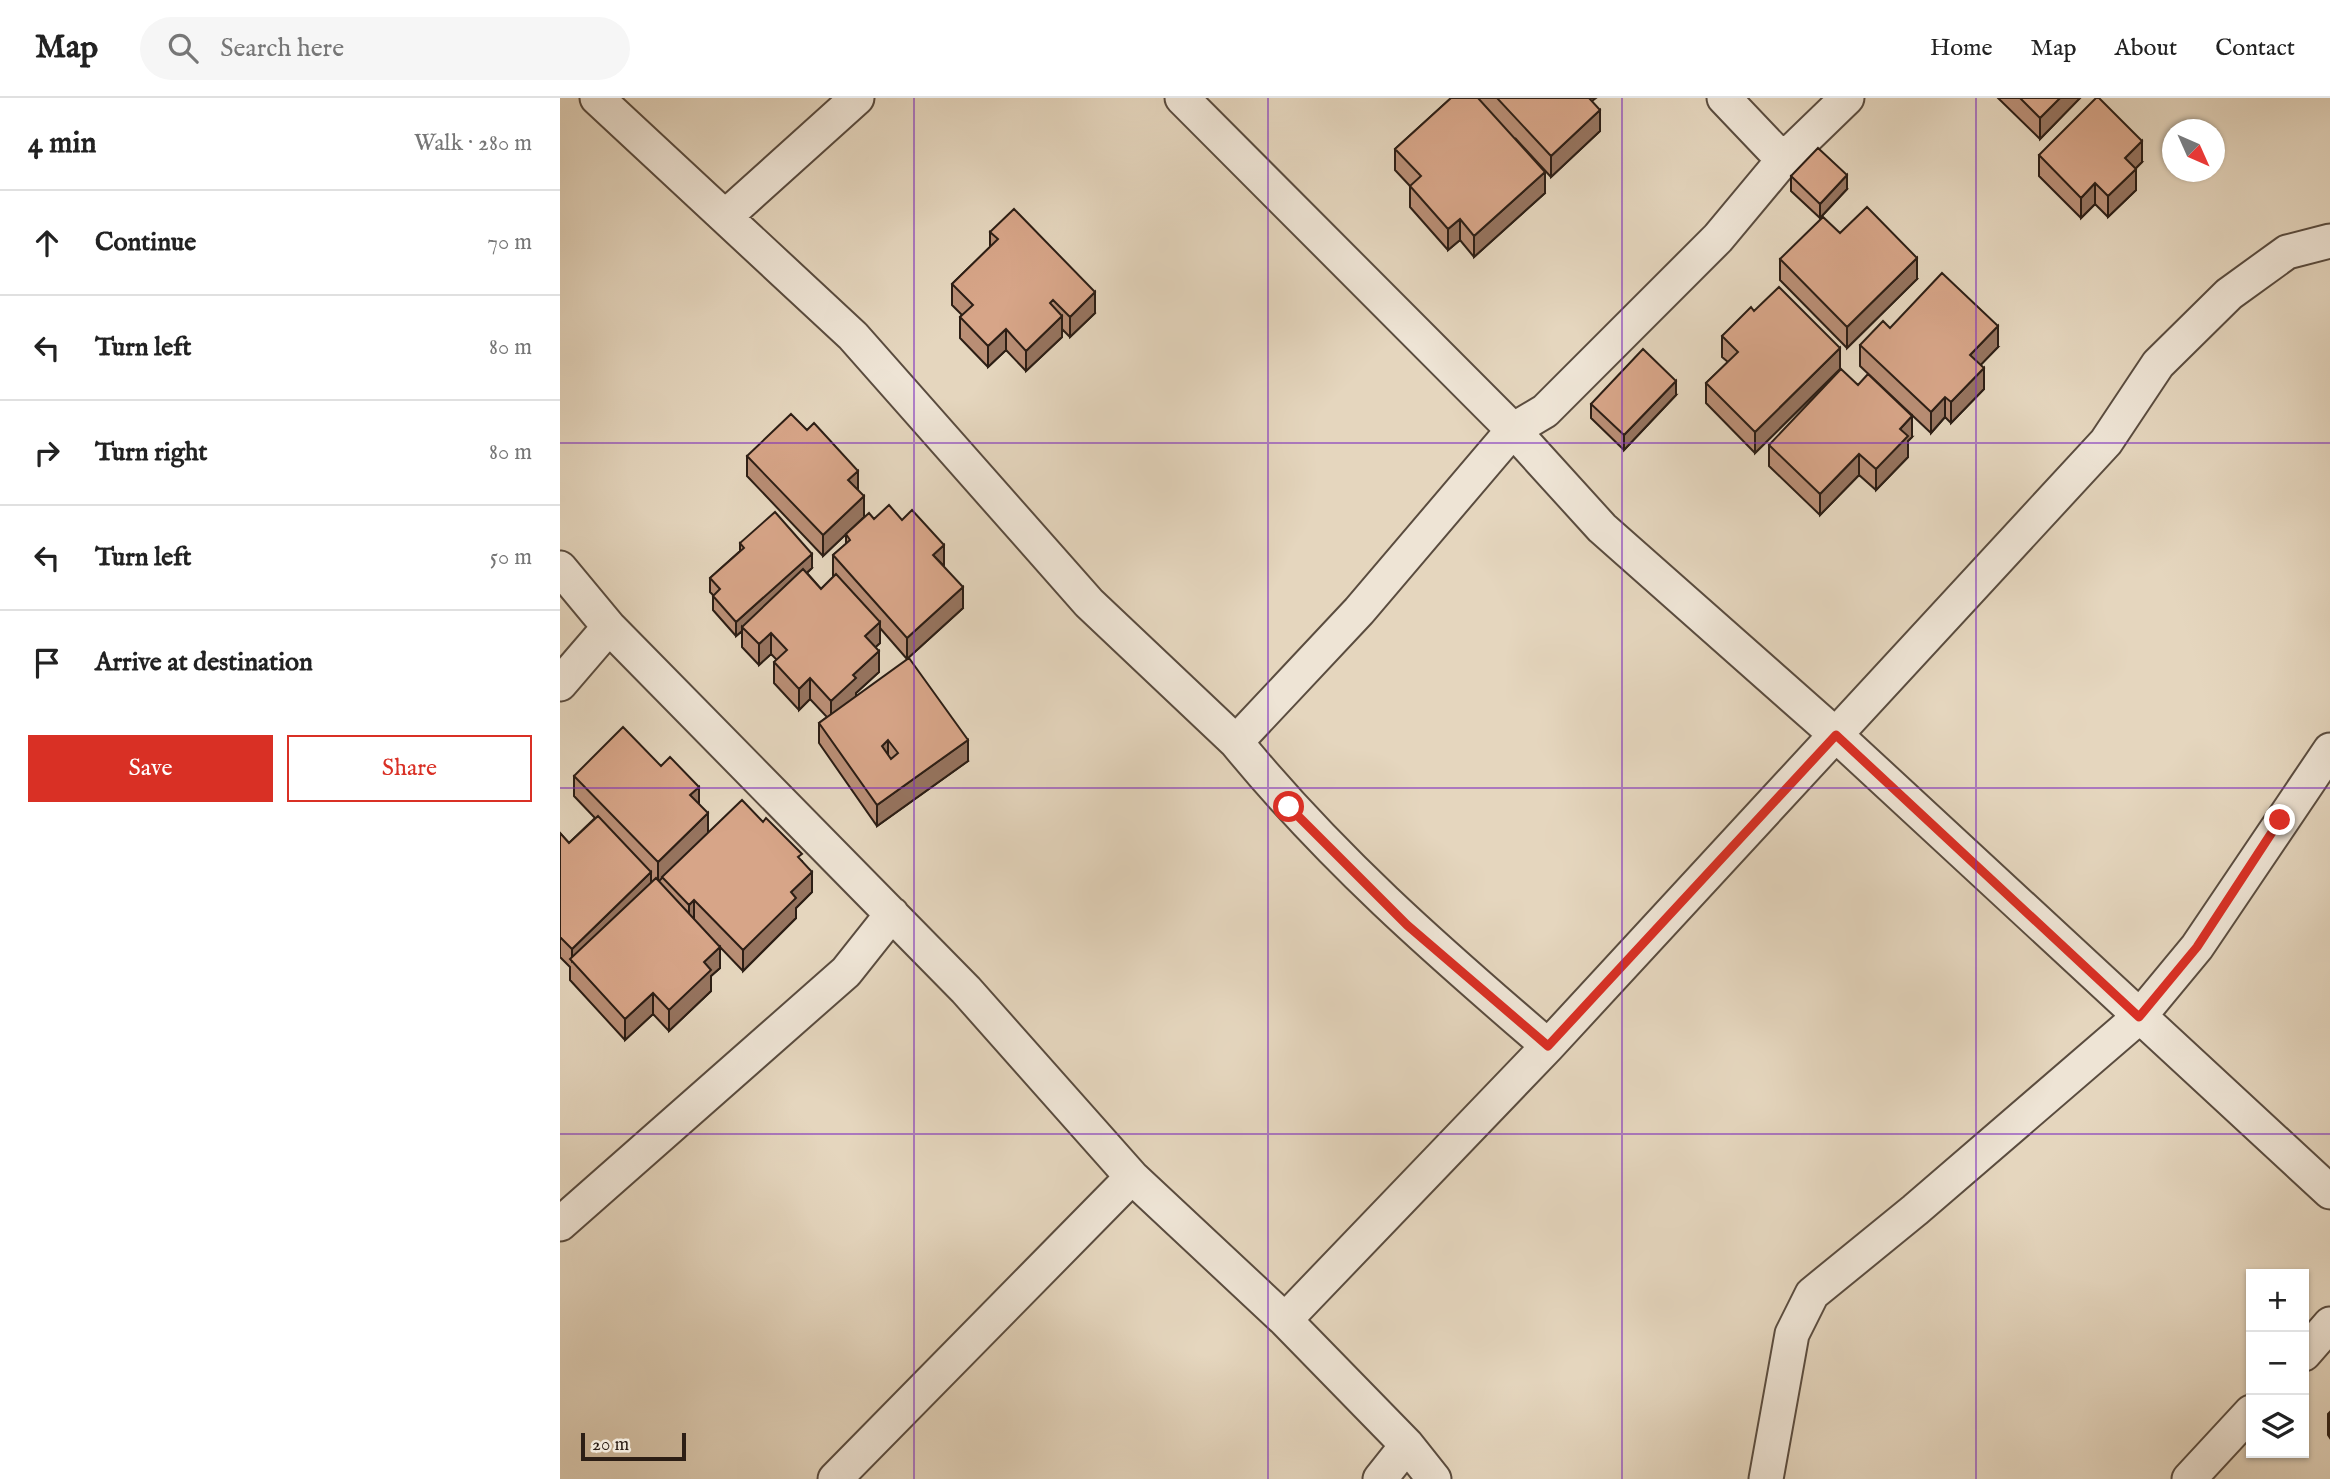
<!DOCTYPE html>
<meta charset="utf-8">
<style>
body{margin:0;font-family:"IM FELL English",serif;background:#f6f6f6;color:#222}
.controls{position:absolute;right:21px;bottom:21px;display:grid;overflow:hidden;border-radius:0px;box-shadow:0 2px 5px #0004}
.controls button{width:63px;height:63px;display:grid;place-items:center;padding:0;border:0;border-bottom:2px solid #e0e0e0;background:#fff;color:#222;font:35px sans-serif}
.compass{position:absolute;left:1602px;top:21px;width:63px;height:63px;border-radius:50%;background:#fff;box-shadow:0 2px 5px #0004;rotate:135deg}
.scale{position:absolute;left:21px;bottom:18px;width:105px;box-sizing:border-box;padding-left:7px;border:4px solid #2c1e15;border-top:0;font-size:19px;line-height:24px;white-space:nowrap;color:#2c1e15;-webkit-text-stroke:5px #eee4d5;paint-order:stroke}
.stop{position:absolute;width:21px;height:21px;margin:-16px;border:5px solid #d93025;border-radius:50%;background:#fff}
.stop.end{background:#d93025;border-color:#fff;box-shadow:0 2px 7px #0008}
.list{margin:0;padding:0;list-style:none}
h2{display:flex;justify-content:space-between;align-items:center;height:91px;margin:0;padding:0 28px;font-size:30px}
h2 small{font-size:23px;font-weight:400;color:#767676}
.list li{display:grid;grid-template-columns:46px 1fr auto;gap:21px;align-items:center;box-sizing:border-box;height:105px;padding:0 28px;border-top:2px solid #e0e0e0}
.list b{display:block;font-size:26px;white-space:nowrap}
.list em{font-size:23px;font-style:normal;color:#767676}
.actions{display:flex;gap:14px;padding:21px 28px}
.actions a{flex:1;padding:16px 0;border:2px solid #d93025;border-radius:0px;text-align:center;font-size:24px;color:#d93025}
.actions .main{background:#d93025;color:#fff}
.icon{flex:none;width:38px;height:38px;fill:none;stroke:currentColor;stroke-width:2;stroke-linecap:round;stroke-linejoin:round}
.map{position:relative;flex:none;width:1770px;height:1381px;overflow:hidden}
header{display:flex;align-items:center;gap:42px;box-sizing:border-box;height:98px;padding:0 35px;background:#fff;border-bottom:2px solid #e0e0e0}
header strong{font-size:33px}
nav{display:flex;gap:38px;margin-inline-start:auto;font-size:24px}
.search{width:490px;height:63px;background:#f6f6f6;display:flex;align-items:center;gap:18px;box-sizing:border-box;padding:0 24px;border-radius:38px;color:#767676;font-size:26px}
main{display:flex}
aside{flex:1;background:#fff}
.map>svg:first-child{display:block}
</style>
<header>
<strong>Map</strong>
<div class="search"><svg class="icon" aria-label="search" viewBox="0 0 24 24"><circle cx="10" cy="10" r="6"/><path d="M15 15l6 6"/></svg>Search here</div>
<nav><a>Home</a><a>Map</a><a>About</a><a>Contact</a></nav>
</header>
<main>
<aside>
<h2>4 min<small>Walk · 280 m</small></h2>
<ul class="list">
<li><svg class="icon" aria-label="ahead" viewBox="0 0 24 24"><path d="M12 20V5M6 11l6-6 6 6"/></svg><div><b>Continue</b></div><em>70 m</em></li>
<li><svg class="icon" aria-label="left" viewBox="0 0 24 24"><path d="M17 20v-9H6M10 6l-5 5 5 5"/></svg><div><b>Turn left</b></div><em>80 m</em></li>
<li><svg class="icon" aria-label="right" viewBox="0 0 24 24"><path d="M7 20v-9h11M14 6l5 5-5 5"/></svg><div><b>Turn right</b></div><em>80 m</em></li>
<li><svg class="icon" aria-label="left" viewBox="0 0 24 24"><path d="M17 20v-9H6M10 6l-5 5 5 5"/></svg><div><b>Turn left</b></div><em>50 m</em></li>
<li><svg class="icon" aria-label="arrive" viewBox="0 0 24 24"><path d="M6 21V4h12l-3 4 3 4H6"/></svg><div><b>Arrive at destination</b></div></li>
</ul>
<div class="actions"><a class="main">Save</a><a>Share</a></div>
</aside>
<div class="map">
<svg width="1770" height="1381" viewBox="0 0 1770 1381">
<rect width="100%" height="100%" fill="#e5d6be"/>
<filter id="stains"><feTurbulence type="fractalNoise" baseFrequency=".00286" numOctaves="4"/><feColorMatrix values="0 0 0 0 .2 0 0 0 0 .09 0 0 0 0 .02 0 0 0 .5 -.17"/></filter>
<radialGradient id="worn" r=".72"><stop offset=".6" stop-color="#630" stop-opacity="0"/><stop offset="1" stop-color="#630" stop-opacity=".3"/></radialGradient>
<g fill="none" stroke-linecap="round" stroke-linejoin="round">
<g stroke="#5a4c3f" stroke-width="37">
<path id="minor" d="M 37,0 L 293,238 L 529,505 L 676,644 L 799,513 L 953,332 L 985,313 L 1158,140 L 1223,62 L 1164,0
M 622,0 L 953,332 L 1042,430 L 1276,637 L 1770,1094
M 1223,62 L 1287,0
M 165,119 L 297,0
M 0,470 L 49,529 L 406,892 L 572,1079 L 725,1222 L 847,1347 L 874,1381
M 0,586 L 49,529
M 676,644 C 771,760 875,851 988,948
M 0,1126 L 286,874 L 332,816
M 725,1222 L 988,948 L 1546,344 L 1598,266 L 1669,196 L 1727,154 L 1770,143
M 1744,1256 L 1770,1226
M 275,1381 L 572,1079
M 820,1381 L 847,1347
M 1206,1381 L 1232,1236 L 1252,1196 L 1355,1112 L 1579,919 L 1637,849 L 1770,652
M 1629,1381 L 1691,1314"/>
</g>
<use href="#minor" stroke="#eee4d5" stroke-width="33"/>
</g>
<path fill="#b98e75" stroke="#2c1e15" stroke-width="2" d="M 891,0 L 1036,0 L 1032,3 L 1040,33 L 991,79 L 955,40 L 985,95 L 914,159 L 900,142 L 888,152 L 850,109 L 850,88 L 835,72 L 835,51 Z
M 1438,0 L 1520,0 L 1480,41 Z
M 1479,57 L 1582,64 L 1575,71 L 1576,92 L 1548,119 L 1535,106 L 1521,120 L 1479,78 Z
M 1231,78 L 1287,91 L 1260,120 L 1231,93 Z
M 430,134 L 535,215 L 510,239 L 502,231 L 502,239 L 466,273 L 446,252 L 428,269 L 400,240 L 400,219 L 402,217 L 392,207 L 392,186 L 430,149 Z
M 1220,161 L 1357,181 L 1287,250 L 1220,182 Z
M 1194,213 L 1280,271 L 1195,355 L 1146,305 L 1146,285 L 1168,264 L 1162,259 L 1162,238 Z
M 1300,247 L 1438,249 L 1420,267 L 1424,291 L 1391,325 L 1385,319 L 1371,335 L 1300,268 Z
M 1116,297 L 1064,352 L 1031,320 L 1031,306 Z
M 1352,339 L 1348,343 L 1348,359 L 1316,392 L 1299,377 L 1260,417 L 1209,368 L 1209,347 Z
M 187,358 L 298,392 L 304,419 L 263,458 L 187,378 Z
M 314,421 L 383,468 L 403,510 L 347,561 L 320,530 L 320,545 L 315,549 L 319,574 L 296,595 L 296,598 L 408,663 L 317,728 L 259,645 L 259,625 L 267,619 L 250,601 L 239,612 L 214,585 L 214,564 L 217,562 L 211,556 L 199,567 L 182,549 L 182,533 L 176,538 L 153,512 L 153,497 L 150,494 L 150,480 L 180,453 L 180,445 L 252,470 L 247,475 L 261,491 L 273,479 L 273,457 L 286,446 L 286,436 Z
M 14,678 L 139,706 L 148,735 L 242,763 L 252,794 L 236,810 L 236,820 L 183,873 L 160,849 L 160,870 L 151,878 L 151,893 L 109,933 L 93,916 L 65,942 L 10,882 L 10,869 L 0,859 L 0,735 L 9,745 L 35,720 L 14,698 Z
M 1770,1314 L 1770,1340 L 1768,1337 L 1768,1316 Z"/>
<path fill="#96745f" stroke="#2c1e15" stroke-width="2" d="M 1500,0 L 1520,0 L 1480,41 L 1480,20 Z
M 1040,12 L 1040,33 L 991,79 L 991,58 Z
M 1582,43 L 1582,64 L 1565,81 L 1565,60 Z
M 1576,71 L 1576,92 L 1548,119 L 1548,98 Z
M 985,74 L 985,95 L 914,159 L 914,138 Z
M 1287,77 L 1287,91 L 1260,120 L 1260,106 Z
M 1535,85 L 1535,106 L 1521,120 L 1521,100 Z
M 900,121 L 900,142 L 888,152 L 888,131 Z
M 1357,160 L 1357,181 L 1287,250 L 1287,229 Z
M 535,194 L 535,215 L 510,239 L 510,219 Z
M 502,218 L 502,239 L 466,273 L 466,253 Z
M 1438,228 L 1438,249 L 1410,278 L 1410,257 Z
M 446,231 L 446,252 L 428,269 L 428,248 Z
M 1280,250 L 1280,271 L 1195,355 L 1195,334 Z
M 1424,270 L 1424,291 L 1391,325 L 1391,304 Z
M 1116,283 L 1116,297 L 1064,352 L 1064,337 Z
M 1385,299 L 1385,319 L 1371,335 L 1371,314 Z
M 1352,318 L 1352,339 L 1348,343 L 1348,359 L 1316,392 L 1316,371 L 1340,331 Z
M 1299,356 L 1299,377 L 1260,417 L 1260,396 Z
M 298,373 L 298,393 L 288,382 Z
M 304,398 L 304,419 L 263,458 L 263,437 Z
M 384,447 L 384,468 L 373,457 Z
M 252,456 L 252,470 L 184,531 L 182,529 L 182,533 L 176,538 L 176,524 Z
M 403,489 L 403,510 L 347,561 L 347,540 Z
M 320,524 L 320,545 L 305,559 L 305,538 Z
M 211,535 L 211,556 L 199,567 L 199,546 Z
M 319,553 L 319,574 L 296,595 L 296,601 L 271,624 L 271,603 L 293,577 Z
M 250,580 L 250,601 L 239,612 L 239,591 Z
M 328,642 L 328,663 L 322,648 Z
M 408,642 L 408,663 L 317,728 L 317,707 Z
M 139,689 L 139,710 L 130,697 Z
M 148,715 L 148,736 L 98,784 L 98,764 Z
M 91,774 L 91,795 L 12,863 L 12,851 Z
M 252,774 L 252,794 L 236,810 L 236,820 L 183,873 L 183,852 L 231,794 Z
M 134,802 L 134,823 L 129,828 L 129,807 Z
M 160,849 L 160,870 L 151,878 L 151,893 L 109,933 L 109,912 L 144,864 Z
M 93,895 L 93,916 L 65,942 L 65,921 Z"/>
<path fill="#d7a588" stroke="#2c1e15" stroke-width="2" fill-rule="evenodd" d="M 891,0 L 918,0 L 985,74 L 914,138 L 900,121 L 888,131 L 850,88 L 861,78 L 835,51 Z
M 937,0 L 1029,0 L 1040,12 L 991,58 Z
M 1460,0 L 1500,0 L 1480,20 Z
M 1536,0 L 1539,0 L 1582,43 L 1565,60 L 1576,71 L 1548,98 L 1535,85 L 1521,100 L 1479,57 Z
M 1258,50 L 1287,77 L 1260,106 L 1231,78 Z
M 1307,109 L 1357,160 L 1287,229 L 1220,161 L 1263,119 L 1280,135 Z
M 454,111 L 535,194 L 510,219 L 493,202 L 490,205 L 502,218 L 466,253 L 446,231 L 428,248 L 400,219 L 413,207 L 392,186 L 438,141 L 430,134 Z
M 1382,175 L 1438,228 L 1410,257 L 1424,270 L 1391,304 L 1385,299 L 1371,314 L 1300,247 L 1323,223 L 1330,230 Z
M 1219,189 L 1280,250 L 1195,334 L 1146,285 L 1178,254 L 1162,238 L 1191,209 L 1194,213 Z
M 1083,251 L 1116,283 L 1064,337 L 1031,306 Z
M 1281,271 L 1298,287 L 1308,276 L 1352,318 L 1340,331 L 1348,338 L 1316,371 L 1299,356 L 1260,396 L 1209,347 Z
M 231,316 L 247,332 L 254,325 L 298,373 L 288,382 L 304,398 L 263,437 L 187,358 Z
M 329,407 L 342,422 L 352,412 L 384,447 L 373,457 L 403,489 L 347,540 L 273,457 L 290,442 L 286,436 L 309,415 L 314,421 Z
M 215,414 L 252,456 L 176,524 L 153,498 L 160,491 L 150,480 L 184,450 L 180,445 Z
M 243,471 L 261,491 L 276,476 L 320,524 L 305,538 L 319,553 L 293,577 L 296,580 L 271,603 L 250,580 L 239,591 L 214,564 L 227,552 L 211,535 L 199,546 L 182,529 Z
M 349,560 L 408,642 L 317,707 L 259,625 ZM 328,642 L 338,655 L 331,661 L 322,648 Z
M 63,629 L 101,668 L 110,659 L 139,689 L 130,697 L 148,715 L 98,764 L 14,678 Z
M 182,702 L 203,724 L 206,720 L 242,756 L 238,759 L 252,774 L 231,794 L 236,800 L 183,852 L 134,802 L 129,807 L 102,779 Z
M 38,718 L 91,774 L 12,851 L 0,839 L 0,735 L 9,745 Z
M 96,780 L 160,849 L 144,864 L 151,872 L 109,912 L 93,895 L 65,921 L 10,861 Z"/>
<g fill="none" stroke-linecap="round" stroke-linejoin="round">
<path stroke="#d93025" stroke-width="9" d="M 729,709 L 847,827 L 988,948 L 1276,637 L 1579,919 L 1637,849 L 1720,722"/>
</g>
<path fill="none" stroke="#7b2cbf" stroke-width="2" stroke-opacity="0.55" d="M 354,0 L 354,1381M 708,0 L 708,1381M 1062,0 L 1062,1381M 1416,0 L 1416,1381M 0,345 L 1770,345M 0,690 L 1770,690M 0,1036 L 1770,1036"/>
<rect width="100%" height="100%" filter="url(#stains)"/>
<rect width="100%" height="100%" fill="url(#worn)"/>
</svg>
<div class="controls">
<button>+</button>
<button>−</button>
<button><svg class="icon" aria-label="layers" viewBox="0 0 24 24"><path d="M12 4l9 5-9 5-9-5zM3 14l9 5 9-5"/></svg></button>
</div>
<svg class="compass" viewBox="-18 -18 36 36"><path d="M0-13l5 13h-10z" fill="#e53935"/><path d="M0 13l5-13h-10z" fill="#767676"/></svg>
<div class="scale">20 m</div>
<div class="stop" style="left:729px;top:709px"></div>
<div class="stop end" style="left:1720px;top:722px"></div>
</div>
</main>
